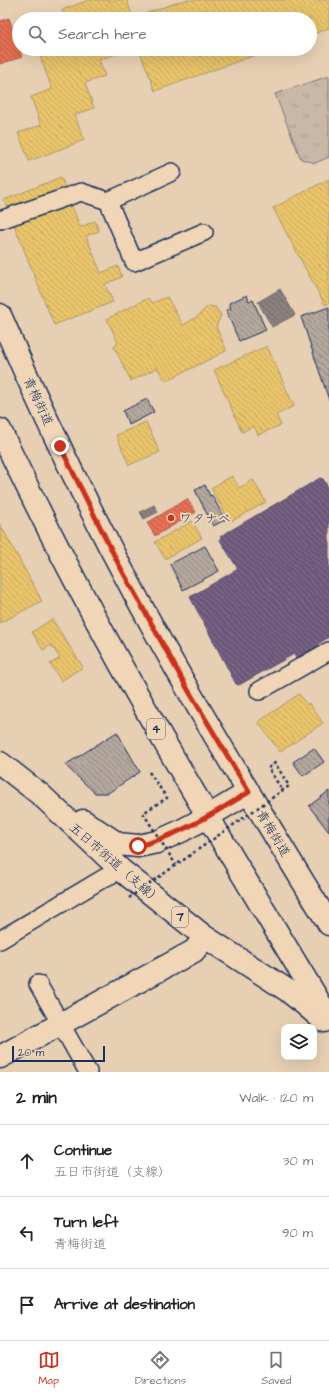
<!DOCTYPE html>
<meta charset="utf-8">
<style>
body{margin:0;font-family:"Architects Daughter","Klee One",sans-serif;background:#f6f6f6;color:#222}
.controls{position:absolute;right:12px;bottom:12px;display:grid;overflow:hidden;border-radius:8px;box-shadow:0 4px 16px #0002}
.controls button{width:36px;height:36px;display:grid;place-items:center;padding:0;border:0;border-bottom:1px solid #e0e0e0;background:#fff;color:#222;font:20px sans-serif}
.scale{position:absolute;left:12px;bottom:10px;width:93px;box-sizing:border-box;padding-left:4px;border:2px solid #1b2f5e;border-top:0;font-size:11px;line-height:14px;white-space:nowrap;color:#1b2f5e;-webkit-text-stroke:3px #f0d6b7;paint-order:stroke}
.stop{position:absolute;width:12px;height:12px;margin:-9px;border:3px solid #c8321e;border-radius:50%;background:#fff}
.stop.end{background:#c8321e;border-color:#fff;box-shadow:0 1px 4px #0008}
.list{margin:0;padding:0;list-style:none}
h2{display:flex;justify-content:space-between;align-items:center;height:52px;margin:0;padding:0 16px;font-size:17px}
h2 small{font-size:13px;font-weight:400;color:#767676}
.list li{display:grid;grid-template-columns:26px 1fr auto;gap:12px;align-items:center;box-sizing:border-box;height:72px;padding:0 16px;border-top:1px solid #e0e0e0}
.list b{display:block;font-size:15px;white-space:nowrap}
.list p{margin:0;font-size:13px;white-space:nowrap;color:#767676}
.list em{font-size:13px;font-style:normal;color:#767676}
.icon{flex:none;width:22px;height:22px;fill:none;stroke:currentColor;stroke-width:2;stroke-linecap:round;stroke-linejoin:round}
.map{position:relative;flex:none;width:329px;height:1072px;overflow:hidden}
.search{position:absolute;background:#fff;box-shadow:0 4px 16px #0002;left:12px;right:12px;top:12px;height:44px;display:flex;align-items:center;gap:10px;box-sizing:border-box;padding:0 14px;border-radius:22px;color:#767676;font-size:15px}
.sheet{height:268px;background:#fff}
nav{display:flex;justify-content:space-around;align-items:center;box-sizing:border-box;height:56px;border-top:1px solid #e0e0e0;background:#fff;font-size:11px;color:#767676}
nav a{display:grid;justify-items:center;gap:2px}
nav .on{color:#c8321e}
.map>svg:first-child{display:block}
</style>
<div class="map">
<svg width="329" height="1072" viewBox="0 0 329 1072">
<defs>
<pattern id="park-tufts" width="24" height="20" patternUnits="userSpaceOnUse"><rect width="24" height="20" fill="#cab8a7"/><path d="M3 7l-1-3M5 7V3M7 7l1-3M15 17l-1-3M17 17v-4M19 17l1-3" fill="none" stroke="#ad9e92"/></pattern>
<pattern id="homes-back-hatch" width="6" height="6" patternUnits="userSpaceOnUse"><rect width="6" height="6" fill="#e9c46a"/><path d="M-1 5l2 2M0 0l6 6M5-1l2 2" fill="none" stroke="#c7a95e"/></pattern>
<pattern id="shops-back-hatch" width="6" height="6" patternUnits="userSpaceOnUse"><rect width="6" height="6" fill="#e76f51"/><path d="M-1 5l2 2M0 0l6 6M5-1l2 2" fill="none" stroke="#ba5c46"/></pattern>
<pattern id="offices-back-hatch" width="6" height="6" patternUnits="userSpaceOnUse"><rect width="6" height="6" fill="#6d597a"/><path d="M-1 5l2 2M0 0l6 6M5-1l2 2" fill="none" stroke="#80738f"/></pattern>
<pattern id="industry-back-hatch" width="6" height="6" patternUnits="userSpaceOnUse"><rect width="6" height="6" fill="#8a817c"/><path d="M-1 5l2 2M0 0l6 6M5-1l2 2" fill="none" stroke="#706a69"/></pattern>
<pattern id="building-back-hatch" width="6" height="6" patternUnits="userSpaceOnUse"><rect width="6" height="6" fill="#b4a89e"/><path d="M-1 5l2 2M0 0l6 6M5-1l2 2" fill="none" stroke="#928984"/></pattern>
</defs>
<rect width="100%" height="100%" fill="#e7cfb3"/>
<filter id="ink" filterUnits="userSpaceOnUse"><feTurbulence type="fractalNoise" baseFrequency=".025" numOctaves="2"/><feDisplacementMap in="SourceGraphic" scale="8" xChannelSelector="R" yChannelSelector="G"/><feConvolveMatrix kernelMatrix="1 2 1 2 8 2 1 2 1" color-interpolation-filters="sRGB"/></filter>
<g filter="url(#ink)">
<path fill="url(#park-tufts)" stroke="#727482" d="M 329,76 L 329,157 L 315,163 L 301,159 L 275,94 Z"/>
<path fill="url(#homes-back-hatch)" stroke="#ab9766" d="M 89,0 L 127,0 L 133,18 L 184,0 L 329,0 L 329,28 L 310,35 L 310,19 L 65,19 L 62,10 Z
M 61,49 L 130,49 L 99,60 L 105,76 L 85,83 L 94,108 L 75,115 L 84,140 L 29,161 L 18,133 L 41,125 L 31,97 L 52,89 L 40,56 Z
M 139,49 L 272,49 L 155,91 Z
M 61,177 L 80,227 L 95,221 L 99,231 L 86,236 L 101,273 L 118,266 L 122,277 L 105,284 L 113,302 L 54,325 L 4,200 Z
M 329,179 L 329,303 L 325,305 L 273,208 Z
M 167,297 L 183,325 L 197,317 L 208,306 L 215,307 L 221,315 L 216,327 L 226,349 L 226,351 L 166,381 L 157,368 L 131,381 L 114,347 L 118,343 L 107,319 L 148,298 L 152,303 Z
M 267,346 L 294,406 L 276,415 L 281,425 L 258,435 L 254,426 L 242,432 L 214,370 Z
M 146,422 L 160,452 L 129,465 L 116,435 Z
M 232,476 L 239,488 L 253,480 L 266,502 L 230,522 L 211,488 Z
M 192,521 L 202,538 L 165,559 L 155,542 Z
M 0,524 L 42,601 L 0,623 Z
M 52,619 L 83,667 L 61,681 L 50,664 L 60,658 L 51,645 L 43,650 L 32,632 Z
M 299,694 L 307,705 L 309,703 L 323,723 L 280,752 L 258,722 Z"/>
<path fill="url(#shops-back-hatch)" stroke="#aa5c55" d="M 9,18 L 22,57 L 0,64 L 0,21 Z
M 187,499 L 196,512 L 155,536 L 147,523 Z"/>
<path fill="url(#offices-back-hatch)" stroke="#544c72" d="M 320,478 L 323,479 L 329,489 L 329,637 L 318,644 L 318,648 L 299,659 L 296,659 L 294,654 L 239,685 L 236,684 L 190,597 L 238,569 L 220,540 L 221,536 Z"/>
<path fill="url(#industry-back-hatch)" stroke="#696873" d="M 280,289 L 295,315 L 272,327 L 258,302 Z
M 154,505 L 158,512 L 144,519 L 140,512 Z"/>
<path fill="url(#building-back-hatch)" stroke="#1b2f5e" d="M 247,295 L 249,301 L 253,300 L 266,330 L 239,341 L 226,310 L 231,309 L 229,303 Z
M 329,307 L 329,400 L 301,317 Z
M 147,399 L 154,412 L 129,425 L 123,411 Z
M 205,485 L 210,496 L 212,495 L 225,520 L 213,526 L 195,490 Z
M 205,546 L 219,571 L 183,590 L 170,564 Z
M 117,732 L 140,772 L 108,793 L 95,793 L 65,765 Z
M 314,748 L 324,762 L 303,776 L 293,762 Z
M 329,791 L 329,832 L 309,806 Z"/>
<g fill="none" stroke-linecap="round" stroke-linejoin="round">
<g stroke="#1b2f5e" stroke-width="20">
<path id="service" d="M 108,201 L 134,262 L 204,232
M 0,220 L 81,192 L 108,201 L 172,172
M 259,691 L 329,651
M 0,940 L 104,878 L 121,870
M 38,984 L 88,1072"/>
</g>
<g stroke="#1b2f5e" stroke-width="25">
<path id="minor" d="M 0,1057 L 194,951 L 205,937"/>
</g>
<g stroke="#1b2f5e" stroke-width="25">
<path id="primary" d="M 0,315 C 55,443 118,568 187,688 C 233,768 281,846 329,924
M 0,430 C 96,635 212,825 329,1018
M 0,763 L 41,795 L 121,870 L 205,937 L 287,990 L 308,1007 L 324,1021
M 83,821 L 118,844 L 138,846 L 157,842 L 181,831 L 207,817 L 249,792"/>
</g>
<path stroke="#1b2f5e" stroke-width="2.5" stroke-dasharray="3 3" stroke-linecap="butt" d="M 281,788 L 268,768 L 275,763 L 289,786"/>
<use href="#service" stroke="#f0d6b7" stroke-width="17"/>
<use href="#minor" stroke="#f0d6b7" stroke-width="22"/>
<use href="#primary" stroke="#f0d6b7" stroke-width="22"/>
<path stroke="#1b2f5e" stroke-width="2.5" stroke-dasharray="3 3" stroke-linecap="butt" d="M 149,772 L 167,798 L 143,813 L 176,865
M 129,898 L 289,786"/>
</g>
</g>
<g fill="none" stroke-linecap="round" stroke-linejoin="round" filter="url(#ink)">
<path stroke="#c8321e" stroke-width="5" d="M 60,446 L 118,563 L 187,688 L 249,792 C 214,813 178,836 138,846"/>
</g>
<circle fill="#c8321e" stroke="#f0d6b7" stroke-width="1.5" cx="171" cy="518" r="4"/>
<g text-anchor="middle" stroke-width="4" stroke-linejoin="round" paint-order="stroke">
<g fill="#f0d6b7" stroke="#5b6179" stroke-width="1">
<rect x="147" y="719" width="18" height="20" rx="3"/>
<rect x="172" y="907" width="16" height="20" rx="3"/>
</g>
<g font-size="12" font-weight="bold" fill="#1b2f5e">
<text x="156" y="733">4</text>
<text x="180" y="921">7</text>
</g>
<g font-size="13" fill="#1b2f5e" stroke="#f0d6b7">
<text transform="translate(39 401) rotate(65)" y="5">青梅街道</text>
<text transform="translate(274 833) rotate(59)" y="5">青梅街道</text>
<text transform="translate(116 863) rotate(41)" y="5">五日市街道（支線）</text>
</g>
<g font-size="13" fill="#1b2f5e" stroke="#f0d6b7" text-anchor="start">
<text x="179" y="523">ワタナベ</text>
</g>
</g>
</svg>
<div class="controls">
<button><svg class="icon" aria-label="layers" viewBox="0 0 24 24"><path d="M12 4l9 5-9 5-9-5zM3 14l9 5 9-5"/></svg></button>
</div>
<div class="scale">20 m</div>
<div class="stop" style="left:138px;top:846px"></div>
<div class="stop end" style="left:60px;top:446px"></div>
<div class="search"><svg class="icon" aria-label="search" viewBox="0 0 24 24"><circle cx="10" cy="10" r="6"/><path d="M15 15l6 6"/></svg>Search here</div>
</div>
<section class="sheet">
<h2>2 min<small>Walk · 120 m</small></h2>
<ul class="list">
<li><svg class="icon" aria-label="ahead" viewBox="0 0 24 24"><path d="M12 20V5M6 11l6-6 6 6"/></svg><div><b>Continue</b><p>五日市街道（支線）</p></div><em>30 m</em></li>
<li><svg class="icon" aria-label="left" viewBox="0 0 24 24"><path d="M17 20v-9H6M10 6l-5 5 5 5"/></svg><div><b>Turn left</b><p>青梅街道</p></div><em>90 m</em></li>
<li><svg class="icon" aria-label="arrive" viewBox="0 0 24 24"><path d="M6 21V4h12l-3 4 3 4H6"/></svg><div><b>Arrive at destination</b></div></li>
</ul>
</section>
<nav>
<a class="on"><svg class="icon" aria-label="map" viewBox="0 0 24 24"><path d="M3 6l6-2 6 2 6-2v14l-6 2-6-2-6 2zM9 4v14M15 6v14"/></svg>Map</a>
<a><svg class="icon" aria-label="directions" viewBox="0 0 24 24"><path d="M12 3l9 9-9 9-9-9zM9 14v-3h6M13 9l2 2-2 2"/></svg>Directions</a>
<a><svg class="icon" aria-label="saved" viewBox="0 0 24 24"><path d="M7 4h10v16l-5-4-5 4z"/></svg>Saved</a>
</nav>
